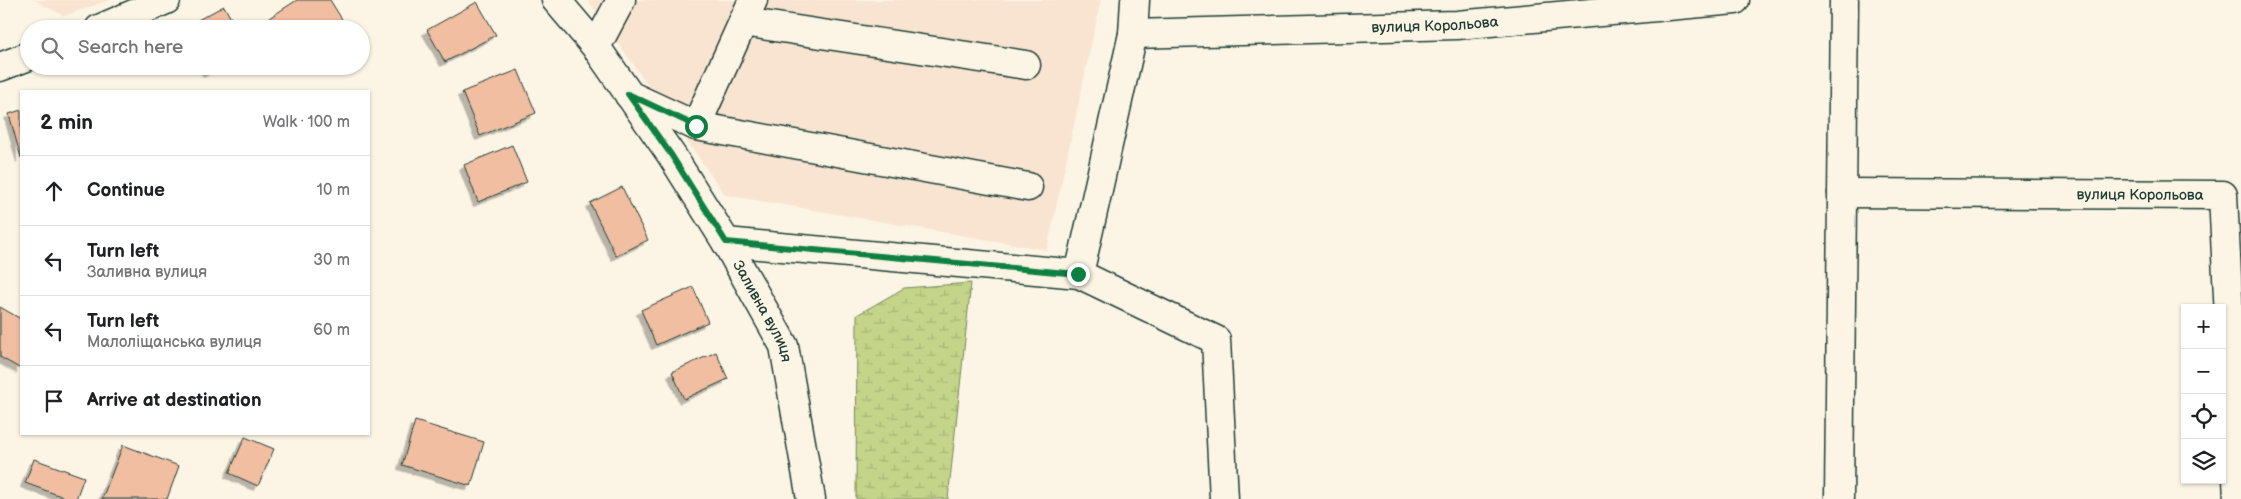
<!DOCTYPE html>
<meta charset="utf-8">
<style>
body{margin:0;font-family:"Balsamiq Sans",sans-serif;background:#f6f6f6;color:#202124}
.controls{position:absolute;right:15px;bottom:15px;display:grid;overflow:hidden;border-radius:0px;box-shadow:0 1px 4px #0004}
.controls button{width:45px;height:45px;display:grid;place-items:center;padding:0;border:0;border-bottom:1px solid #e0e0e0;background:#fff;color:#202124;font:25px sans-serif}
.stop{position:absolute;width:15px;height:15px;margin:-11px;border:4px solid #0b8043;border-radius:50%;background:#fff}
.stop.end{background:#0b8043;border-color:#fff;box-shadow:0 1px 5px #0008}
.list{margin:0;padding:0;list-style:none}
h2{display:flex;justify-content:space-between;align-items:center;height:65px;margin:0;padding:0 20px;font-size:21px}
h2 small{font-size:16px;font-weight:400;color:#757577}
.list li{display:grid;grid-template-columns:32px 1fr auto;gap:15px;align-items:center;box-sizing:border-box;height:70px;padding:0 20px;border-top:1px solid #e0e0e0}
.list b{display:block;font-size:19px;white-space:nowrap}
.list p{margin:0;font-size:16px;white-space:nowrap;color:#757577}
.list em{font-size:16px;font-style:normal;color:#757577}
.icon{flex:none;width:28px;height:28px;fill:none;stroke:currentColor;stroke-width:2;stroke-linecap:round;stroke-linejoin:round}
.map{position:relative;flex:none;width:2241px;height:499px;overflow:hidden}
.search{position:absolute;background:#fff;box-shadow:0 1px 4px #0004;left:20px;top:20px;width:350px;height:55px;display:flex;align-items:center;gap:12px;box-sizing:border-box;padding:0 18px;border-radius:28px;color:#757577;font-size:19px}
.panel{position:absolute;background:#fff;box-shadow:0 1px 4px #0004;left:20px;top:90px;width:350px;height:345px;border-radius:0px}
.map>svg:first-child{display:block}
</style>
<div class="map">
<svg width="2241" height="499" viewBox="0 0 2241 499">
<defs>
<pattern id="wetland-marsh" width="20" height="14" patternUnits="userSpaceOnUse" patternTransform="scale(1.25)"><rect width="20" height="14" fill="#c4d488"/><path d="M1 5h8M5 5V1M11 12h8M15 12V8" fill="none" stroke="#a8b776"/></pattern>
<filter id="shadow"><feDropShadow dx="-4.5" dy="4.5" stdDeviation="0" flood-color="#0004"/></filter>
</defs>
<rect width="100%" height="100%" fill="#fcf5e5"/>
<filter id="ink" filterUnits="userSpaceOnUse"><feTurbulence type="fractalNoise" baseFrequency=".02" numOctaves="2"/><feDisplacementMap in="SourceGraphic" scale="10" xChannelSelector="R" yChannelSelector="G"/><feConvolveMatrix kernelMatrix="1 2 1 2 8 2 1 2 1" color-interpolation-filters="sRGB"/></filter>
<g filter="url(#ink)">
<path fill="#f9e4d1" d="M 34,0 L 110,0 L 64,16 Z
M 588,0 L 1101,0 L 1047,250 L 725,195 Z"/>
<path fill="url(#wetland-marsh)" stroke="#72885e" d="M 971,283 L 948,499 L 856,499 L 857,315 L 904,288 Z"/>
<path fill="#f1bea2" stroke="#1f3d34" filter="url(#shadow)" d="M 297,0 L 330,0 L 343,21 L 331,29 L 267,29 L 263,22 Z
M 477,2 L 496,35 L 445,62 L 427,30 Z
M 224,6 L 237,29 L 183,28 Z
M 204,66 L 221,66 L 208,73 Z
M 518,70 L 536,113 L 480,136 L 462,92 Z
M 21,110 L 21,158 L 9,114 Z
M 512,145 L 527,182 L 478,202 L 464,165 Z
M 622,187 L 648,240 L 616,256 L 590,203 Z
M 693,287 L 708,322 L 656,345 L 641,310 Z
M 0,307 L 21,319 L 21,369 L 0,357 Z
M 716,352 L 728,379 L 684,399 L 672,372 Z
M 415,421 L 484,442 L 471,486 L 402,465 Z
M 245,437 L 274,449 L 258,486 L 229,473 Z
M 123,445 L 179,466 L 167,499 L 102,499 Z
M 34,459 L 84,477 L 76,499 L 69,499 L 25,483 Z"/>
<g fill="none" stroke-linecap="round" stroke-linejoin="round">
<g stroke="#1f3d34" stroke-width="31">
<g id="minor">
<path id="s1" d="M 556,0 L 596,47 L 672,156 L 726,242 L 784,346 L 811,499"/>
<path d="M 743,22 L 1026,65"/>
<path d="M 99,29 L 166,0"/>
<path id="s2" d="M 1133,34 L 1457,25 L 1735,0"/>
<path d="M 596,47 L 621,0"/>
<path d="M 0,67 L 29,56"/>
<path d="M 629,95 L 696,126 L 1028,187"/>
<path d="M 696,126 L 753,0"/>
<path id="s3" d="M 1842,193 L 2223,195 L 2238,499"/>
<path d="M 726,242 L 1079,274 L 1216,340 L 1224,499"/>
<path d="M 1079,274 L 1133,34 L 1135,0"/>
<path d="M 1839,499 L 1844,0"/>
</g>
</g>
<use href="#minor" stroke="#fcf5e5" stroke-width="28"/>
</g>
</g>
<g fill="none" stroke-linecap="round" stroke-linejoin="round" filter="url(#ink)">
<path stroke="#0b8043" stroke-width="6" d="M 696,126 L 628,94 L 672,156 L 726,242 L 1078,274"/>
</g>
<g text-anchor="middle" stroke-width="5" stroke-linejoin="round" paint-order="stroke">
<g font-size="15" fill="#1f3d34" stroke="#fcf5e5">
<text dy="5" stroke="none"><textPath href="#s2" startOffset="302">вулиця Корольова</textPath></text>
<text dy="5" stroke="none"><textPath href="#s3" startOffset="298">вулиця Корольова</textPath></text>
<text dy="5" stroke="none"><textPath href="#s1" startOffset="375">Заливна вулиця</textPath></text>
</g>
</g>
</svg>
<div class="controls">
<button>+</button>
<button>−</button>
<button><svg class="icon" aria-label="locate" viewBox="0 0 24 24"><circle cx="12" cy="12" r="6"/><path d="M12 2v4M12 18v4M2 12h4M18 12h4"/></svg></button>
<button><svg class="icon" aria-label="layers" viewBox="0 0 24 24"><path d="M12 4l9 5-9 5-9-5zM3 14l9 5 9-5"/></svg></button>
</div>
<div class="stop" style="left:696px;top:126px"></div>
<div class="stop end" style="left:1078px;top:274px"></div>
<div class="search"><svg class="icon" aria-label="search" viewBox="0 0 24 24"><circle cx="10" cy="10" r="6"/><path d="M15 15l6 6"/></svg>Search here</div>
<section class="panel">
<h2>2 min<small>Walk · 100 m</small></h2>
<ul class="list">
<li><svg class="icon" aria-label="ahead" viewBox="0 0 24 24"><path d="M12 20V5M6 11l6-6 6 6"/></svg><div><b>Continue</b></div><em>10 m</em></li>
<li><svg class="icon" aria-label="left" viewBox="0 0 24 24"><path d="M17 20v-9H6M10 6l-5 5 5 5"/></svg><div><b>Turn left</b><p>Заливна вулиця</p></div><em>30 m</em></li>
<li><svg class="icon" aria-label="left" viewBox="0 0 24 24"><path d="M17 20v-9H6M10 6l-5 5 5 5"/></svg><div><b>Turn left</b><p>Малоліщанська вулиця</p></div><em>60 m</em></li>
<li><svg class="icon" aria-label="arrive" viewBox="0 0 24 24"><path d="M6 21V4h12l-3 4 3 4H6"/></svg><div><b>Arrive at destination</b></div></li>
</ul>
</section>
</div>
